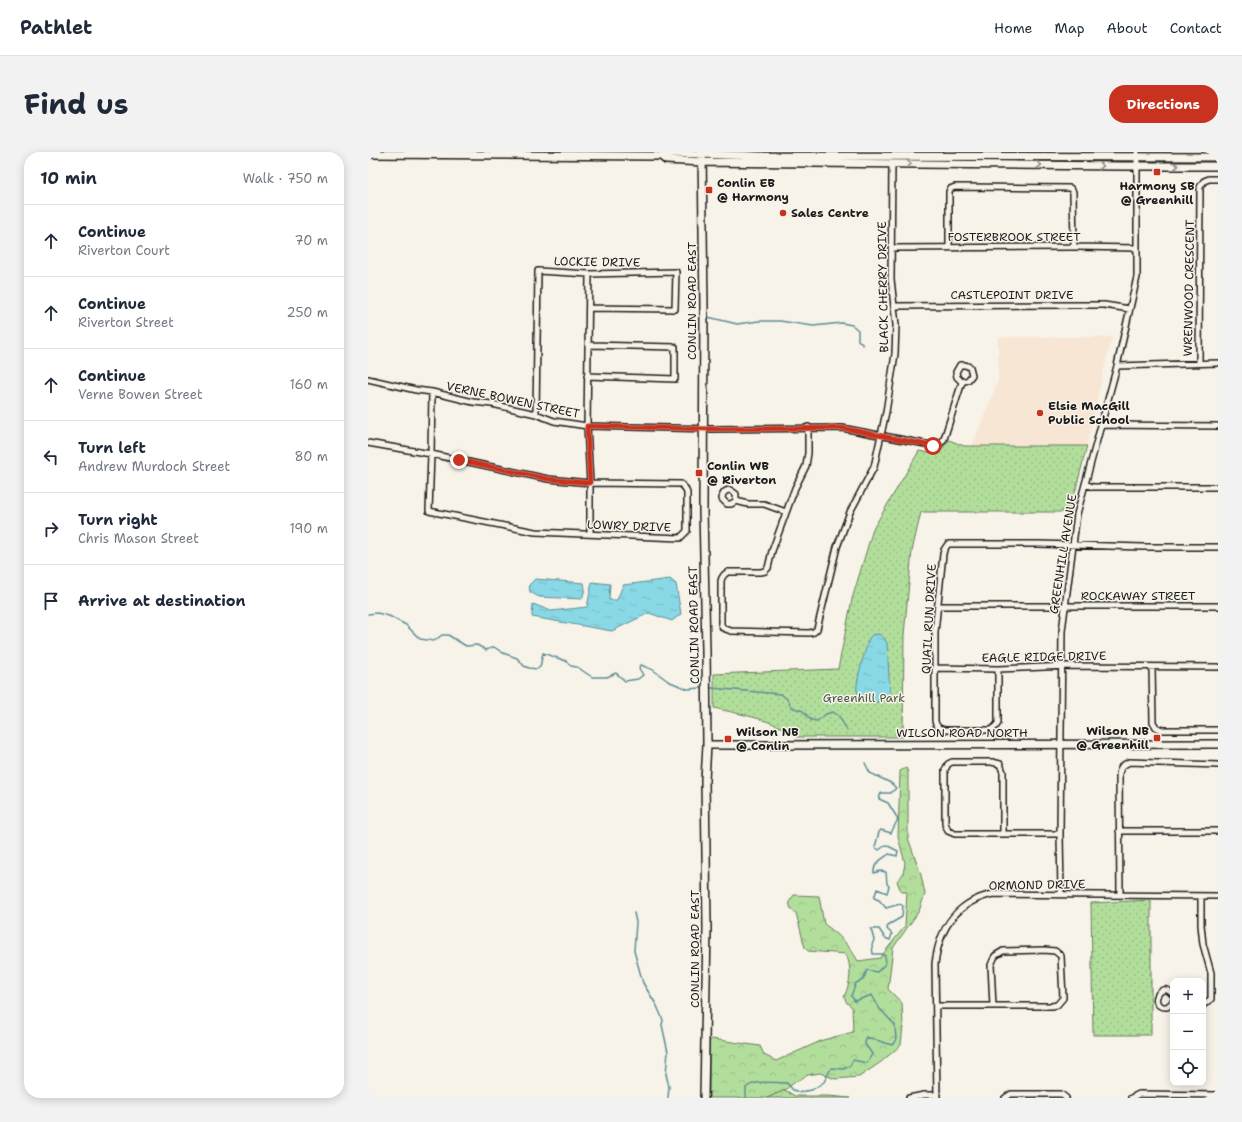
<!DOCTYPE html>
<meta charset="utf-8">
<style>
body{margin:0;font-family:"Shantell Sans",sans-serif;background:#f2f2f3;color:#1f2937}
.controls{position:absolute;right:12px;bottom:12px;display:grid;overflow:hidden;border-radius:8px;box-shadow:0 2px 10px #0003}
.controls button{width:36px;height:36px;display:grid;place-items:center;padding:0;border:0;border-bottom:1px solid #e0e1e3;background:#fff;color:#1f2937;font:20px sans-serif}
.stop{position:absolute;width:12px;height:12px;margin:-9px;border:3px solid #c8321e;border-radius:50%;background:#fff}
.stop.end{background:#c8321e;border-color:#fff;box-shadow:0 1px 4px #0008}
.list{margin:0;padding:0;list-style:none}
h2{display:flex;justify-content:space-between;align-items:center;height:52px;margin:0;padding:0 16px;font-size:17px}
h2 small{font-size:13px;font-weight:400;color:#747a83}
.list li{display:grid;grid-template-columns:26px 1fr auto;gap:12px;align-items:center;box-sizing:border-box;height:72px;padding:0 16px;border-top:1px solid #e0e1e3}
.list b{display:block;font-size:15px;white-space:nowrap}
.list p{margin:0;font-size:13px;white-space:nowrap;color:#747a83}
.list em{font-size:13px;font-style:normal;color:#747a83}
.icon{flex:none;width:22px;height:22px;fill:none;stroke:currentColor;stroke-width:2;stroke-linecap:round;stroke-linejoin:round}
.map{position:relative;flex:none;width:850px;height:946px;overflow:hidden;border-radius:16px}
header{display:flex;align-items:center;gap:24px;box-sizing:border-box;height:56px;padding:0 20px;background:#fff;border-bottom:1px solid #e0e1e3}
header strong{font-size:19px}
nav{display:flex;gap:22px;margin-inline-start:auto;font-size:14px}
.intro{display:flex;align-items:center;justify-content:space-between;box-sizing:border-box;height:96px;padding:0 24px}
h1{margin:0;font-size:28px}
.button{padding:10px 18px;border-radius:16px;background:#c8321e;color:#fff;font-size:14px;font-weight:700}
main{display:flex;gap:24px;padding:0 24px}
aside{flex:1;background:#fff;border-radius:16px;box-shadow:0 2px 10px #0003}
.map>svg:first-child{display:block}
</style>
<header>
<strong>Pathlet</strong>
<nav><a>Home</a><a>Map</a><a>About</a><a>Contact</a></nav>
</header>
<div class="intro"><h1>Find us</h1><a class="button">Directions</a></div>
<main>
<aside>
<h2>10 min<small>Walk · 750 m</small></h2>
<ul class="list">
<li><svg class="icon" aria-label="ahead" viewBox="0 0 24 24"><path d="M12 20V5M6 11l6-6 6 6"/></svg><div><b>Continue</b><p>Riverton Court</p></div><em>70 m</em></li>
<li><svg class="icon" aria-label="ahead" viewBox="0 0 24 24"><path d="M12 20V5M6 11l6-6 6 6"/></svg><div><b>Continue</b><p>Riverton Street</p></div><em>250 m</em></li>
<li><svg class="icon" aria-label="ahead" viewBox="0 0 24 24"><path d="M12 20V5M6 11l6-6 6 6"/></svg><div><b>Continue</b><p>Verne Bowen Street</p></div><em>160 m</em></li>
<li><svg class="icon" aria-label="left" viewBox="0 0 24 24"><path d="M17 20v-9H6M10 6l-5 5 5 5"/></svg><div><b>Turn left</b><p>Andrew Murdoch Street</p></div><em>80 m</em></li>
<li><svg class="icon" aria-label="right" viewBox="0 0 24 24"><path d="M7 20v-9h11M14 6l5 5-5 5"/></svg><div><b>Turn right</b><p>Chris Mason Street</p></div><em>190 m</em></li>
<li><svg class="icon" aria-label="arrive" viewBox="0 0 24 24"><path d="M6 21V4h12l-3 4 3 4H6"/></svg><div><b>Arrive at destination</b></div></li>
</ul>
</aside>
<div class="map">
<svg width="850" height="946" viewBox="0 0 850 946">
<defs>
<pattern id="forest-crowns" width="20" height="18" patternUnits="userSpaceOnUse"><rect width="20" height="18" fill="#b2de9c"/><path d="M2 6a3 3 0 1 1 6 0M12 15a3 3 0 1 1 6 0" fill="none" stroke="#98be86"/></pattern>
<pattern id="park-dots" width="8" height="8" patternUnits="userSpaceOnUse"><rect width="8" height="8" fill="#b2de9c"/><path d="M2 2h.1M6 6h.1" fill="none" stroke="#98be86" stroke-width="1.8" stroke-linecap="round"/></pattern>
<pattern id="water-ripples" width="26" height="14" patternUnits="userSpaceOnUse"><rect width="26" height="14" fill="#89d8e6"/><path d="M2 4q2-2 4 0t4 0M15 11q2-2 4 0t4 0" fill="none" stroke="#76b9c5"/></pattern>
</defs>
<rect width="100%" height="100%" fill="#f7f3e8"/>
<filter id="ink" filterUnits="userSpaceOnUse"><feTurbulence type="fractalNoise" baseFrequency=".025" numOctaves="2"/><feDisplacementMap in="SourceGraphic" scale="8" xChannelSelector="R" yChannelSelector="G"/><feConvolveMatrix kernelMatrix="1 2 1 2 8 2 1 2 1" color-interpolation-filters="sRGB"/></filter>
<g filter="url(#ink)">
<path fill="#f8e6d5" d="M 630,185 L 744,185 L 734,225 L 719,294 L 604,294 L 630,229 Z"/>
<path fill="url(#forest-crowns)" stroke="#677d5c" d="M 538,616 L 540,620 L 540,686 L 553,723 L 557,742 L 551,759 L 525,796 L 520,837 L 534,851 L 535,874 L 533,893 L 513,910 L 491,925 L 467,927 L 452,921 L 440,923 L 427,930 L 417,938 L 399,946 L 341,946 L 341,890 L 344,887 L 392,894 L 396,903 L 408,909 L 455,888 L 485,880 L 484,855 L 479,851 L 476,845 C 483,830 484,816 478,802 L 440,799 L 437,796 L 428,761 L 423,757 L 421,750 L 426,743 L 451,744 L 456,772 C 472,783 481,793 490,809 L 512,806 L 537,774 L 539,740 L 533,740 L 529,729 L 535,722 L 537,711 L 530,685 L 532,619 Z"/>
<path fill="url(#park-dots)" stroke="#677d5c" d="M 581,288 L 596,294 L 719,294 L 702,360 L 553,360 L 544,399 L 536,483 L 535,585 L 429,585 C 405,567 375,563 346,556 L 346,522 L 470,517 L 484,447 L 505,377 L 551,299 C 568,302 572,302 581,288 Z
M 783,748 L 783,883 L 725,883 L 723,751 Z
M 417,938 L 427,944 L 461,944 L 482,946 L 399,946 Z"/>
<path fill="url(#water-ripples)" stroke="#5d8d95" d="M 167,427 L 216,431 L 217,437 L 214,447 L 171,445 L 162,440 L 161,433 Z
M 302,427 L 308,432 L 313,462 L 304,469 L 281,461 L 244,479 L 164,465 L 165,452 L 183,459 L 219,455 L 224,430 L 242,432 L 241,448 L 249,448 L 255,433 Z
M 511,482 L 516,486 L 519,491 L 522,542 C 519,548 513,550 506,550 C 498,551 491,547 489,539 C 487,530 498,497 501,486 L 504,483 Z"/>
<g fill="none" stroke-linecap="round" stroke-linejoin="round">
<path stroke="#5d8d95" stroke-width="1.5" d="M 340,165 L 369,172 L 391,169 L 412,169 L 445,174 L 474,171 L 484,173 L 490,178 L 490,188 L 495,193
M 0,462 L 9,461 L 21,464 L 38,473 L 52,487 L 66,489 L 74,483 L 80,483 L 98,494 L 109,493 L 118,498 L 126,495 L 135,501 L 149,506 L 156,514 L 161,516 L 169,517 L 172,515 L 175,501 L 198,509 L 203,514 L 209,515 L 224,525 L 239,525 L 248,521 L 257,529 L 270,527 L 275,523 L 271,516 L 273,513 L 285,518 L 300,529 L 319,537 L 334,536
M 343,536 L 413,542 L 419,547 L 423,555 L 435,559 L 443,568 L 449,569 L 458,562 L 465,560 L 471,564 L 479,578
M 266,761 L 268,770 L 266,799 L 275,831 L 289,854 L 295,868 L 294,873 L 300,900 L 298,922 L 301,935 L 300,946
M 378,946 L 378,936 C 386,927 407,931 419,931 L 425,938 L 431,940 L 444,938 L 456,930 L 463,916 L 475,917 L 482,914 L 485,908 L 499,911 L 504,902 L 497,892 L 498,885 L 524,893 L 528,888 L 527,873 L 511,856 L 504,843 L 487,849 L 483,844 L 488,831 L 495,828 L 499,818 L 509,820 L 518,811 L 517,804 L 515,802 L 505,802 L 504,793 L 506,788 L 503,777 L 511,777 L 517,786 L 522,788 L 524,782 L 519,777 L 520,773 L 534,765 L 535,754 L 532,752 L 518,756 L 511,748 L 506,746 L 509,737 L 519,741 L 521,734 L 519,732 L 518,720 L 512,719 L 506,721 C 505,711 514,707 521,702 L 529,704 L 530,699 L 518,693 L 511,698 L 507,695 L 511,680 L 513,678 L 523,681 L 530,667 L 520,651 L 511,647 L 513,641 L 523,641 L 528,636 L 523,631 L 502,621 L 497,611"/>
<g stroke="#1c1c1c" stroke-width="8">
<path id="street" d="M 581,95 L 581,40 L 582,37 L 587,35 L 702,36 L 705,40 L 706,95
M 524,96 L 706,95 L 769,96
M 221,122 L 219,274 L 222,331 L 222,382
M 526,154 L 710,153 L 736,153 L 762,157
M 831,212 L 832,35 L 836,29 L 841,27 L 850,27
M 749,214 L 850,211
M 219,224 L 307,227 L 307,195 L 221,193
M 0,227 L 48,238 L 64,240 L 105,250 L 124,252 L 168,262 L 186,269 L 219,274 L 344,277 L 474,276 L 568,294 L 573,291 L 576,287 L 594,230 L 600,228 L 604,223 L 602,215 L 597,213 L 592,213 L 588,220 L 589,225 L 594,230
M 168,262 L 170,119 L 221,122 L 308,120 L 307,157 L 221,156
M 733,273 L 850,274
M 440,275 L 440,301 L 438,314 L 427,336 L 404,399 L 400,416 L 397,419 L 393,420 L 360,420 C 356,422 354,424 353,429 L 353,472 L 355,476 L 363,479 L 441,481 L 446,480 L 449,477 L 469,395 L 482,360 L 506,315 L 518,260 L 527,202 L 528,173 L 523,127 L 524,12
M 0,291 L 63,302 L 180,327 L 222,331 L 313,332 L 317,336 L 319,341 L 319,379 L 312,386 L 167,380 L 61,359 L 63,302 L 64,240
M 717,332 L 725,335 L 850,335
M 368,349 L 363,352 L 359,352 L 354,347 C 354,342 357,338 362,338 L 368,342 L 368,349 L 380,352 L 396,352 L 418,360
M 570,454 L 850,454
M 784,515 L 785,570 L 788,575 L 794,578 L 850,578
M 567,516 L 630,517 L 699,514 L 850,515
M 630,517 L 630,571 L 628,574 L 623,578 L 577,578 C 571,577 568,575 567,569 L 567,480 L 575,402 L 576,398 L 580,392 L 671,392 L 775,395 L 850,395
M 751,679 L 850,679
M 635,681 L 635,620 L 632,612 L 624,610 L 584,610 L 580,612 L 577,618 L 577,671 L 580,679 L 587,682 L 692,682
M 693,742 L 692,682 L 694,479 L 709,362 L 749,214 L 769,125 L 769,0
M 752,742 L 751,621 L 754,614 L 761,610 L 850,613
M 833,744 L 833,773 L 835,792 L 843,821 L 843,847 L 835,853
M 805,843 C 793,826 778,856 799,855 L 805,850
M 568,854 L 684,854 L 689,853 L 695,846 L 693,804 L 687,799 L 676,798 L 635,799 L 627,804 L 623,813 L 625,854
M 541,946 L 556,943 L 569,943
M 569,946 L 567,812 C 571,777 588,750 625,742 L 850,744
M 637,946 L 643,942 L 693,942 L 698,946
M 763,946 L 771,942 L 850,943"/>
</g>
<g stroke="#1c1c1c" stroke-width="10">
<path id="secondary" d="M 334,0 L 336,155 L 335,357 L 338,499 L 339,593 L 337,628 L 339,775 L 336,946
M 0,2 L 293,4 L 299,1 L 393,4 L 850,5
M 293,4 L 298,8 L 334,10 L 757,14 L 850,14
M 339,593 L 850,592"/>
</g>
<use href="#street" stroke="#f7f3e8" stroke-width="5"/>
<use href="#secondary" stroke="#f7f3e8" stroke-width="7"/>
</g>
<defs><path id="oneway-chevron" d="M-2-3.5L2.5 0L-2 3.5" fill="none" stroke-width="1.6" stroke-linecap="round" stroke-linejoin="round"/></defs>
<g stroke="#94928c">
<use href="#oneway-chevron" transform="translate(541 12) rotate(1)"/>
<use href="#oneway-chevron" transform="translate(671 13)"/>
<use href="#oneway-chevron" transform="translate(733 14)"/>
<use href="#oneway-chevron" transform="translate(808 14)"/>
</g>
</g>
<g fill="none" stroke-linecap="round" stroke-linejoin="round" filter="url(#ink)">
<path stroke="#c8321e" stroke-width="5" d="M 91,308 L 180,327 L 222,331 L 219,274 L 344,277 L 474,276 L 565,294"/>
</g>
<g fill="#c8321e" stroke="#f7f3e8" stroke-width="1.5">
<rect x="785" y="16" width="8" height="8" rx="2"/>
<rect x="337" y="34" width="8" height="8" rx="2"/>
<circle cx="415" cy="61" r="4"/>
<circle cx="672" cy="261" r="4"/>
<rect x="327" y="317" width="8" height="8" rx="2"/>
<rect x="785" y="582" width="8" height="8" rx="2"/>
<rect x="356" y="583" width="8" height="8" rx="2"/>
</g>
<g text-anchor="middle" stroke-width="3" stroke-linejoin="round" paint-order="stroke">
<g font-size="12" font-weight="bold" fill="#1c1c1c" stroke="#f7f3e8" text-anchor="start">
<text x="349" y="35">Conlin EB<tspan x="349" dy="14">@ Harmony</tspan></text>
<text x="789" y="38" text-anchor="middle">Harmony SB<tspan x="789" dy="14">@ Greenhill</tspan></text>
<text x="423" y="65">Sales Centre</text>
<text x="680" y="258">Elsie MacGill<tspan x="680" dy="14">Public School</tspan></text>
<text x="339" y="318">Conlin WB<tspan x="339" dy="14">@ Riverton</tspan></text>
<text x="781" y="583" text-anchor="end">Wilson NB<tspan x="781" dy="14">@ Greenhill</tspan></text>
<text x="368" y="584">Wilson NB<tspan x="368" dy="14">@ Conlin</tspan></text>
</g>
<g font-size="12" fill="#1c1c1c" stroke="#f7f3e8">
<text x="646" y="89">FOSTERBROOK STREET</text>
<text transform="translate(229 110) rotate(1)" y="4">LOCKIE DRIVE</text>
<text transform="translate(515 135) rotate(-91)" y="4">BLACK CHERRY DRIVE</text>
<text transform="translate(821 136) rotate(-89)" y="4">WRENWOOD CRESCENT</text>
<text x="644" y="147">CASTLEPOINT DRIVE</text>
<text transform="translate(324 149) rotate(-90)" y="4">CONLIN ROAD EAST</text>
<text transform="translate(145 248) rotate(12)" y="4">VERNE BOWEN STREET</text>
<text transform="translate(261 374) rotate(2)" y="4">LOWRY DRIVE</text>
<text transform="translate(695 402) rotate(-81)" y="4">GREENHILL AVENUE</text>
<text x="770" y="448">ROCKAWAY STREET</text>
<text transform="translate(561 467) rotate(-87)" y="4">QUAIL RUN DRIVE</text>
<text transform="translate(326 473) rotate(-91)" y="4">CONLIN ROAD EAST</text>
<text transform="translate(676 505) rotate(-1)" y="4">EAGLE RIDGE DRIVE</text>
<text x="594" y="585">WILSON ROAD NORTH</text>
<text transform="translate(669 733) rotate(-1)" y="4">ORMOND DRIVE</text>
<text transform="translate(327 797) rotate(-90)" y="4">CONLIN ROAD EAST</text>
</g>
<g font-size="12" fill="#495642" stroke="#f7f3e8">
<text x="496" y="550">Greenhill Park</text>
</g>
</g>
</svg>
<div class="controls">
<button>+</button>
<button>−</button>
<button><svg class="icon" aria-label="locate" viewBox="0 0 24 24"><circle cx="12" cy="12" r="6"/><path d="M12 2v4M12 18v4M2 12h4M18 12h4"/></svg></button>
</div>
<div class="stop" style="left:565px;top:294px"></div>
<div class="stop end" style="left:91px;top:308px"></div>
</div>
</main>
